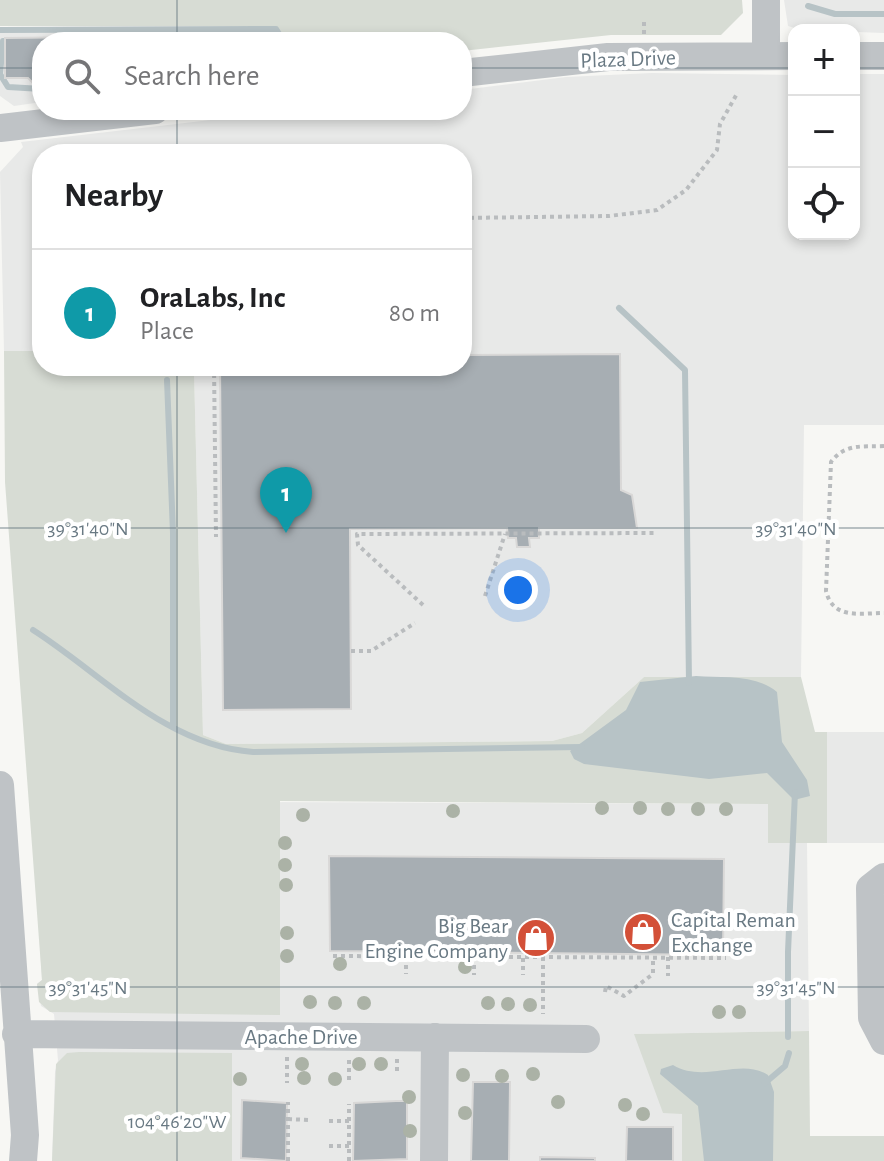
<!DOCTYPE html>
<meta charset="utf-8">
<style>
body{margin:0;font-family:"Alegreya Sans",sans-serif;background:#f6f6f6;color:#202124}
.controls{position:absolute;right:24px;top:24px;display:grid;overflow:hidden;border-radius:16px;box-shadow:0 4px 12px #0003}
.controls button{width:72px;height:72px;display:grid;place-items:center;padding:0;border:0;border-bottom:2px solid #e0e0e0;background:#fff;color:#202124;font:40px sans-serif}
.you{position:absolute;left:518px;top:590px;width:28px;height:28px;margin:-20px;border:6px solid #fff;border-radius:50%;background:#1a73e8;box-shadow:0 0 0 12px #1a73e833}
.badge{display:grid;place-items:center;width:52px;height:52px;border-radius:50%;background:#db2777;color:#fff;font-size:26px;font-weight:700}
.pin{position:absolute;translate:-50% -66px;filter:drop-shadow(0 2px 4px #0008)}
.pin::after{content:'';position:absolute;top:42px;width:28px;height:24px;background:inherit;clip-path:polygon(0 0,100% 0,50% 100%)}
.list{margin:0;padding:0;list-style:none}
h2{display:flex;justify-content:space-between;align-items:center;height:104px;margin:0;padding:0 32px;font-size:34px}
h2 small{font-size:26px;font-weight:400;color:#757577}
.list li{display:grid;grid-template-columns:52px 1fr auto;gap:24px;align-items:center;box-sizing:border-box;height:128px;padding:0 32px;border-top:2px solid #e0e0e0}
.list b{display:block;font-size:30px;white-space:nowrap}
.list p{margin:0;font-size:26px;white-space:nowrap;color:#757577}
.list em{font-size:26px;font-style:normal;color:#757577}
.icon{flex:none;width:44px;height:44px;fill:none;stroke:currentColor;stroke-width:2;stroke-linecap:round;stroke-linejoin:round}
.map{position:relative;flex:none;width:884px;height:1161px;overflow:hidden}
.search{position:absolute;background:#fff;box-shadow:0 4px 12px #0003;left:32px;top:32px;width:440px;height:88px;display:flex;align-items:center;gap:20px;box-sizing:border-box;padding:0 28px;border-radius:32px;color:#757577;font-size:30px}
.panel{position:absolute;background:#fff;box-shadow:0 4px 12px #0003;left:32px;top:144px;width:440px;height:232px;border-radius:32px}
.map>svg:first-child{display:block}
</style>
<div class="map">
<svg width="884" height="1161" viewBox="0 0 884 1161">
<rect width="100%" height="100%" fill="#f7f7f4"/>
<path fill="#e8e9e8" d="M 784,0 L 884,0 L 884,33 L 801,30 L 788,26 Z
M 258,26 L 259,42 L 42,42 L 42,102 L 14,106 L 0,96 L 0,27 Z
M 652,73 L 794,75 L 794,234 L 854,234 L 854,74 L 884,74 L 884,425 L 804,425 L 801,677 L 644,677 L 582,733 L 552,741 L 226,744 L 203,735 L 194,371 L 191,366 L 462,366 L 462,154 L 42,154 L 42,351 L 4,351 L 0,172 L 23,147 L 21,142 L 297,110 L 462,110 L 462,90 L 566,77 Z
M 827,732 L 884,732 L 884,843 L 827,843 Z
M 31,801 L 768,804 L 768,842 L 807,843 L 809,1031 L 635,1034 L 682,1113 L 682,1161 L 52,1161 L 55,1072 L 58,1060 L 54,1014 L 41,1006 L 37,984 L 42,980 Z"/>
<path fill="#d7dcd4" d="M 0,0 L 742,0 L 743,13 L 721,35 L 611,35 L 462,51 L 462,42 L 259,42 L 258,26 L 0,26 Z
M 4,351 L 42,351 L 42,366 L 191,366 L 194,370 L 203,735 L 226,744 L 552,741 L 582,733 L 644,677 L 801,677 L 815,732 L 827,732 L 827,843 L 768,843 L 768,804 L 280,801 L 280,1015 L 50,1012 L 39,1002 L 37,984 L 42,980 L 5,482 Z
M 809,1031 L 810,1136 L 884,1136 L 884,1161 L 682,1161 L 682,1114 L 663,1113 L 634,1034 Z
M 79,1052 L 232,1053 L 232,1161 L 52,1161 L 56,1064 L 67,1053 Z"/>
<path fill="#b7c3c6" d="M 696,676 C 722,678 756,674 777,692 L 782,742 L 807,780 L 810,796 L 794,800 L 767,773 L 709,779 L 584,764 L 574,759 L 570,751 L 626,710 L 640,682 Z
M 673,1065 C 705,1084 740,1057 768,1075 L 774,1092 L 773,1161 L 704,1161 L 698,1106 L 660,1074 L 661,1069 Z"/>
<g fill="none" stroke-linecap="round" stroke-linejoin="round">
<path stroke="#b7c3c6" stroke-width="6" d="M 808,6 L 835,14 L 884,14
M 0,30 L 276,29 L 284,42
M 3,41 L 0,74 L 8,87 L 42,89
M 619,308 L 685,370 L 689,683
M 167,380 L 173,533 L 173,725
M 33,630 C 102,674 166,746 253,752 L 582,747
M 788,1037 L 788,952 L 795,792
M 765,1083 L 785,1066 L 789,1053"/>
</g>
<path fill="#a7aeb3" stroke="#d9d8d7" stroke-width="2" d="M 94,37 L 94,42 L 42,42 L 42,67 L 39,67 L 42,72 L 32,82 L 28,78 L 5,78 L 5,38 Z
M 620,354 L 621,490 L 632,495 L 637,528 L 539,528 L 539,538 L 529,538 L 530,547 L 517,547 L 516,538 L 508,538 L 507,528 L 350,529 L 351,709 L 223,710 L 220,366 L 462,366 L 462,355 Z
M 329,856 L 724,859 L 723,955 L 330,951 Z
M 473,1082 L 510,1082 L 509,1161 L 471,1161 Z
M 242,1100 L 287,1103 L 286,1161 L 241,1158 Z
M 396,1101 L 407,1101 L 407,1159 L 353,1161 L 354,1103 Z
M 627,1127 L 673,1127 L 673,1161 L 626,1161 Z
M 540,1157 L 595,1158 L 595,1161 L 540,1161 Z"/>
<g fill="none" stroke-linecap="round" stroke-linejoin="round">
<path stroke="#b9bcbe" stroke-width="4" stroke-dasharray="4 4" stroke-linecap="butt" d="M 644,22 L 644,35
M 38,76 L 42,78
M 462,218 L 609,216 L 657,210 L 686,190 L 717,150 L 720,124 L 738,92
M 214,366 L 216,537
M 884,446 C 863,447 845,443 831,462 L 826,591 C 833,620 860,613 884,613
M 485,596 L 505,534
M 423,605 L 358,545 L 357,534 L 657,533
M 351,651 L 371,651 L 415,623
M 333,956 L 726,958
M 406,957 L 406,974
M 474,957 L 474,975
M 543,957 L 543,1014
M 668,957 L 668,976
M 523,958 L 523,975
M 605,992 L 606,986 L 624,996 L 653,974 L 653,957
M 287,1057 L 287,1083
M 397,1059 L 397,1072
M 349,1060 L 349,1082
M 288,1119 L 308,1120
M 329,1121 L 349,1121
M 329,1146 L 349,1146
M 288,1161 L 288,1102
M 349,1161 L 349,1104"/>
<path stroke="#bfc3c6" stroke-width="28" d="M 766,56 L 766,0
M 854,56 L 884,56
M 462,73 L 608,57 L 794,56
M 0,128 L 155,110
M 0,785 L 25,1135 L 23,1161
M 884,877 L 870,888 L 872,1018 L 884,1041
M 16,1034 L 586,1039
M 434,1161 L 435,1037"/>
</g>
<g fill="#abb2a6">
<circle cx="602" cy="808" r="7"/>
<circle cx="640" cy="808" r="7"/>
<circle cx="668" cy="809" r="7"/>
<circle cx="698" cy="809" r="7"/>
<circle cx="726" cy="809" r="7"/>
<circle cx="453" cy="811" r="7"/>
<circle cx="303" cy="815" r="7"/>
<circle cx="285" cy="843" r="7"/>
<circle cx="285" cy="865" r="7"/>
<circle cx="286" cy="885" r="7"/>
<circle cx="287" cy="933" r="7"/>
<circle cx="287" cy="956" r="7"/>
<circle cx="340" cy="964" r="7"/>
<circle cx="465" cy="967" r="7"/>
<circle cx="310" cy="1002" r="7"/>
<circle cx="335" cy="1003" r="7"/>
<circle cx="364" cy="1003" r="7"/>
<circle cx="488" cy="1003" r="7"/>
<circle cx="508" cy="1004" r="7"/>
<circle cx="530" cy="1005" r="7"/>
<circle cx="719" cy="1012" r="7"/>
<circle cx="739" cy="1012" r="7"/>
<circle cx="302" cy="1064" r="7"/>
<circle cx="359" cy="1064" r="7"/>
<circle cx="381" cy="1064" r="7"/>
<circle cx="533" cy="1074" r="7"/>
<circle cx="463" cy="1075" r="7"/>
<circle cx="502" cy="1076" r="7"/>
<circle cx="304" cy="1078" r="7"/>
<circle cx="240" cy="1079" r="7"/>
<circle cx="335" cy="1079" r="7"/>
<circle cx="409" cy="1097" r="7"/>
<circle cx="558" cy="1102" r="7"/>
<circle cx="625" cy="1105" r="7"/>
<circle cx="465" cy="1113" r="7"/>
<circle cx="643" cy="1114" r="7"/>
<circle cx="410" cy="1131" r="7"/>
</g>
<path fill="none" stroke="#697983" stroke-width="2" stroke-opacity="0.45" d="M 177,0 L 177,42M 0,68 L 42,68M 462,68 L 794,68M 854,68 L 884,68M 177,110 L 177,154M 177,366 L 177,1161M 0,528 L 884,528M 0,987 L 884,987"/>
<defs>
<g id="shop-disc" transform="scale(2)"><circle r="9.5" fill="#d35038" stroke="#fff"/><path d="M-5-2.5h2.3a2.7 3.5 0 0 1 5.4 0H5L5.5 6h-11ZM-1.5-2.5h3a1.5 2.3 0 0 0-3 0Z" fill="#fff"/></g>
</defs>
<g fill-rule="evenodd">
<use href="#shop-disc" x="643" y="932"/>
<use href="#shop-disc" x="536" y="938"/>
</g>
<g text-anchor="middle" stroke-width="8" stroke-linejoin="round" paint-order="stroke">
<g font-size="22" fill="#697983" stroke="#fff">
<text transform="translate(628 58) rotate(-2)" y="8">Plaza Drive</text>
<text x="301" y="1044">Apache Drive</text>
</g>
<g font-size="22" fill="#697983" stroke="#fff" text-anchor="start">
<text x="671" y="927">Capital Reman<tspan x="671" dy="25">Exchange</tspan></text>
<text x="508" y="933" text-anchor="end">Big Bear<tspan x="508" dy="25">Engine Company</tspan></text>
</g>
</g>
<g font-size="20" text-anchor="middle" fill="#697983" stroke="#fff" stroke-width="8" stroke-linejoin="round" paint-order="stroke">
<text x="796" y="535">39°31'40"N</text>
<text x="88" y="535">39°31'40"N</text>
<text x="796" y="994">39°31'45"N</text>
<text x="88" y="994">39°31'45"N</text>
<text x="177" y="1128">104°46'20"W</text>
</g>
</svg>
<div class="controls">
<button>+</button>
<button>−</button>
<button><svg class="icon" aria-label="locate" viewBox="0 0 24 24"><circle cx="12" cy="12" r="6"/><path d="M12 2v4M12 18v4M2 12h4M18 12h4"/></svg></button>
</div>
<div class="you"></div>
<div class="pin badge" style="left:286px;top:533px;background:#0f9aa8">1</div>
<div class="search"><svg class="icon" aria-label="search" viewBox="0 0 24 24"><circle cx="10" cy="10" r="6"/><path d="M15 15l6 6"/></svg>Search here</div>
<section class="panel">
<h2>Nearby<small></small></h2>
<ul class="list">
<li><span class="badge" style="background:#0f9aa8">1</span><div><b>OraLabs, Inc</b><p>Place</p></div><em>80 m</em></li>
</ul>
</section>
</div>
